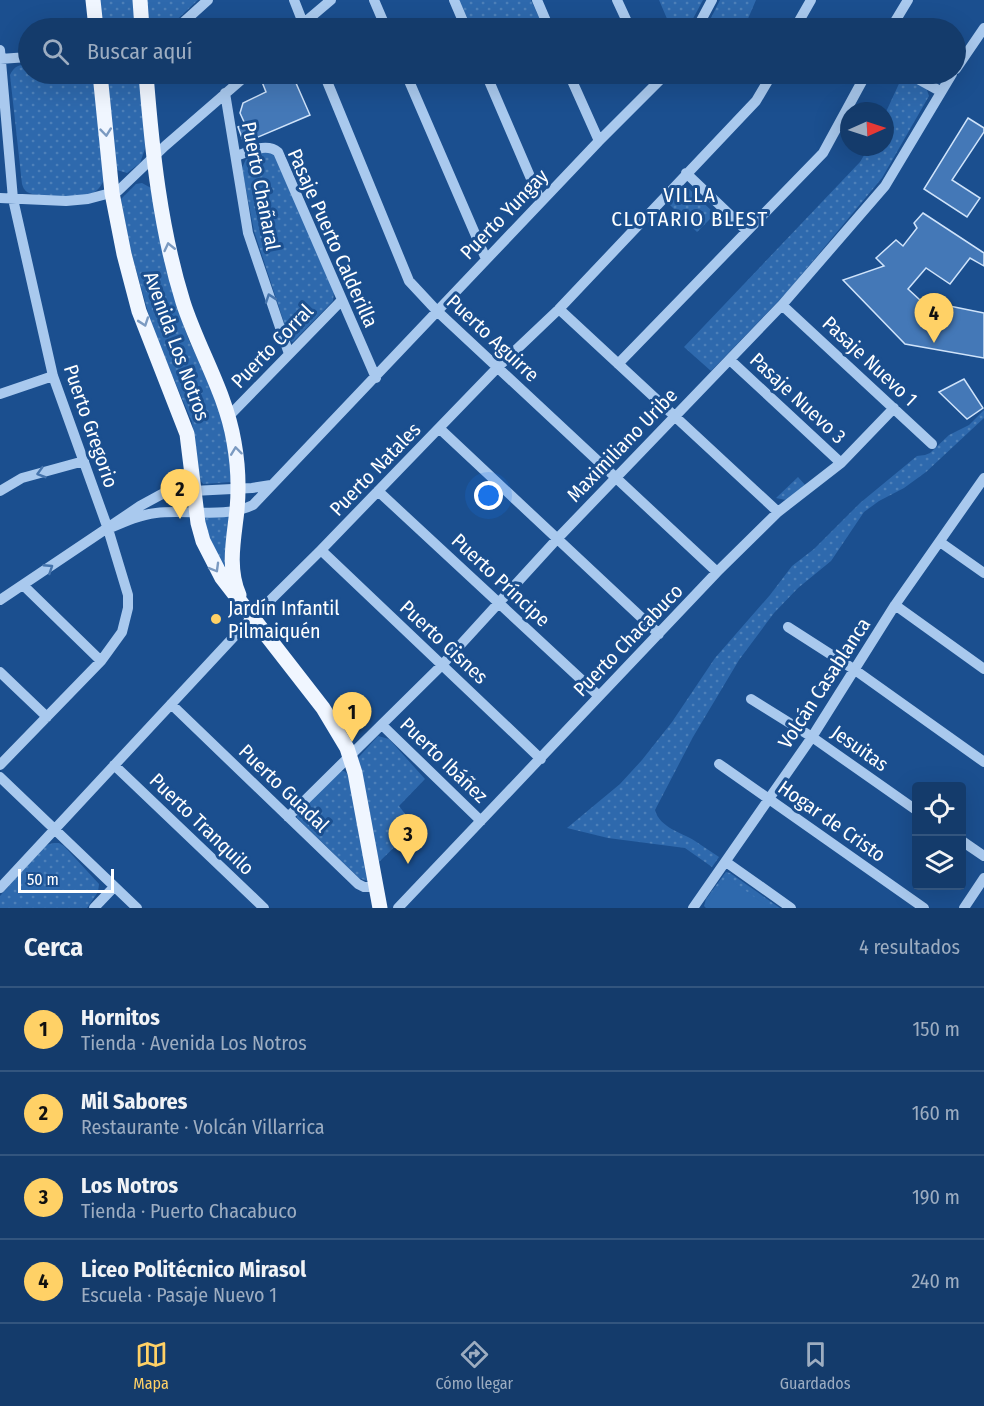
<!DOCTYPE html>
<html lang="es">
<meta charset="utf-8">
<style>
body{margin:0;font-family:"Fira Sans Condensed",sans-serif;background:#214673;color:#f1f3f6}
.controls{position:absolute;right:18px;bottom:18px;display:grid;overflow:hidden;border-radius:6px;box-shadow:0 6px 24px #0002}
.controls button{width:54px;height:54px;display:grid;place-items:center;padding:0;border:0;border-bottom:2px solid #33557e;background:#143b6b;color:#f1f3f6;font:30px sans-serif}
.compass{position:absolute;left:840px;top:102px;width:54px;height:54px;border-radius:50%;background:#143b6b;box-shadow:0 6px 24px #0002;rotate:87deg}
.scale{position:absolute;left:18px;bottom:15px;width:96px;box-sizing:border-box;padding-left:6px;border:3px solid #fff;border-top:0;font-size:16px;line-height:21px;white-space:nowrap;color:#fff;-webkit-text-stroke:4px #1b4f8f;paint-order:stroke}
.you{position:absolute;left:489px;top:496px;width:21px;height:21px;margin:-15px;border:4px solid #fff;border-radius:50%;background:#1a73e8;box-shadow:0 0 0 9px #1a73e833}
.badge{display:grid;place-items:center;width:39px;height:39px;border-radius:50%;background:#ffd166;color:#111;font-size:20px;font-weight:700}
.pin{position:absolute;translate:-50% -50px;filter:drop-shadow(0 2px 3px #0008)}
.pin::after{content:'';position:absolute;top:32px;width:21px;height:18px;background:inherit;clip-path:polygon(0 0,100% 0,50% 100%)}
.list{margin:0;padding:0;list-style:none}
h2{display:flex;justify-content:space-between;align-items:center;height:78px;margin:0;padding:0 24px;font-size:26px}
h2 small{font-size:20px;font-weight:400;color:#9dadc1}
.list li{display:grid;grid-template-columns:39px 1fr auto;gap:18px;align-items:center;box-sizing:border-box;height:84px;padding:0 24px;border-top:2px solid #33557e}
.list b{display:block;font-size:22px;white-space:nowrap}
.list p{margin:0;font-size:20px;white-space:nowrap;color:#9dadc1}
.list em{font-size:20px;font-style:normal;color:#9dadc1}
.icon{flex:none;width:33px;height:33px;fill:none;stroke:currentColor;stroke-width:2;stroke-linecap:round;stroke-linejoin:round}
.map{position:relative;flex:none;width:984px;height:908px;overflow:hidden}
.search{position:absolute;background:#143b6b;box-shadow:0 6px 24px #0002;left:18px;right:18px;top:18px;height:66px;display:flex;align-items:center;gap:15px;box-sizing:border-box;padding:0 21px;border-radius:33px;color:#9dadc1;font-size:22px}
.sheet{height:414px;background:#143b6b}
nav{display:flex;justify-content:space-around;align-items:center;box-sizing:border-box;height:84px;border-top:2px solid #33557e;background:#143b6b;font-size:16px;color:#9dadc1}
nav a{display:grid;justify-items:center;gap:3px}
nav .on{color:#ffd166}
.map>svg:first-child{display:block}
</style>
<div class="map">
<svg width="984" height="908" viewBox="0 0 984 908">
<defs>
<pattern id="green-dots" width="8" height="8" patternUnits="userSpaceOnUse" patternTransform="scale(1.5)"><rect width="8" height="8" fill="#2e69ad"/><path d="M2 2h.1M6 6h.1" fill="none" stroke="#4d80b9" stroke-width="1.8" stroke-linecap="round"/></pattern>
</defs>
<rect width="100%" height="100%" fill="#1b4f8f"/>
<path fill="url(#green-dots)" d="M 99,0 L 135,0 L 137,28 L 103,28 Z
M 146,0 L 198,0 L 168,28 L 148,28 Z
M 459,0 L 531,0 L 544,28 L 472,28 Z
M 659,0 L 703,0 L 688,28 L 671,28 Z
M 720,0 L 756,0 L 744,28 L 706,28 Z
M 28,64 L 28,74 L 93,74 L 105,178 C 102,184 100,189 93,193 C 84,198 36,198 27,192 C 24,190 23,187 22,184 L 10,75 C 14,66 19,65 28,64 Z
M 105,74 L 140,74 L 146,146 L 140,163 L 127,173 L 117,170 Z
M 903,75 L 926,87 L 929,96 L 882,178 L 787,292 L 711,371 L 684,347 L 860,162 L 869,147 L 885,147 L 885,114 Z
M 264,150 L 272,152 L 276,157 L 334,292 L 333,301 L 293,342 L 290,341 L 254,231 L 242,168 L 246,159 Z
M 142,183 L 151,188 L 179,312 L 188,338 L 224,416 L 231,453 L 231,482 L 203,484 L 200,480 L 192,422 L 153,330 L 130,248 L 121,199 L 136,184 Z
M 685,185 L 715,214 L 697,232 L 668,203 Z
M 984,410 L 984,418 L 926,472 L 904,488 L 879,501 L 864,512 L 831,561 L 798,588 L 774,613 L 739,660 L 693,737 L 655,810 C 660,828 681,832 695,841 C 703,846 711,852 719,857 L 712,867 L 685,848 L 608,838 L 567,828 L 620,784 L 642,760 L 672,722 L 715,658 L 770,595 L 792,566 L 814,549 L 860,503 L 917,456 L 925,455 L 930,453 L 949,435 L 969,425 Z
M 798,477 L 806,486 L 786,500 L 776,498 Z
M 229,516 L 231,582 L 218,566 L 203,520 L 205,517 Z
M 378,736 L 389,739 L 425,779 L 399,806 L 415,827 L 379,862 L 358,758 Z
M 338,771 L 344,771 L 348,774 L 369,880 L 367,881 L 359,878 L 297,818 L 297,814 Z
M 54,843 L 59,843 L 64,846 L 99,884 L 98,892 L 87,908 L 0,908 L 0,896 L 46,845 Z
M 726,872 L 730,873 L 780,908 L 706,908 L 704,906 L 706,899 Z"/>
<path fill="#2e69ad" d="M 726,877 L 770,908 L 711,908 L 707,905 Z"/>
<path fill="#4478b7" stroke="#cfe3fa" stroke-width="1.5" d="M 281,74 L 292,74 L 310,115 L 244,143 L 238,127 L 245,124 L 240,113 L 243,103 L 266,92 L 262,82 Z
M 968,118 L 984,128 L 984,132 L 952,180 L 980,198 L 967,217 L 924,189 Z
M 923,213 L 984,253 L 984,266 L 970,258 L 950,284 L 926,268 L 908,289 L 920,300 L 984,313 L 984,358 L 905,344 L 843,280 L 884,266 L 876,258 L 896,240 L 903,246 L 917,228 L 914,223 Z
M 964,379 L 983,408 L 967,419 L 939,392 Z"/>
<g fill="none" stroke-linecap="round" stroke-linejoin="round">
<path stroke="#a9c9ee" stroke-width="10" d="M 294,0 L 305,28
M 374,0 L 386,28
M 454,0 L 466,28
M 537,0 L 549,28
M 617,0 L 630,28
M 177,28 L 208,0
M 298,28 L 331,0
M 697,28 L 712,0
M 795,28 L 811,0
M 891,28 L 908,0
M 0,50 L 13,199 L 53,376 L 108,529 L 128,595 L 128,608 L 122,632 L 101,661 L 0,765
M 0,59 L 28,57
M 956,69 L 984,28
M 324,74 L 409,281 L 437,311 L 717,572
M 406,74 L 486,259
M 486,74 L 541,202
M 569,74 L 599,141
M 909,74 L 940,91
M 225,93 L 248,233 L 289,354
M 236,156 C 249,152 266,142 278,152 L 376,378
M 686,173 L 747,231
M 0,198 L 66,201 L 88,199 L 118,191 L 165,146 L 248,74
M 782,305 L 932,444
M 559,309 L 778,512
M 730,360 L 841,463
M 618,364 L 823,153 L 866,74
M 0,394 L 53,376
M 229,416 L 341,301
M 439,428 L 659,634
M 0,491 L 22,478 L 84,461
M 378,491 L 599,696
M 108,529 C 124,522 139,515 156,513 C 187,509 224,519 253,505 L 599,141 L 666,74
M 940,542 L 984,573
M 321,550 L 541,759
M 23,585 L 101,661
M 0,600 L 140,506 L 162,494 L 173,492 L 252,488 L 271,485
M 895,605 L 984,669
M 788,627 L 855,670 L 984,762
M 0,672 L 47,717
M 751,699 L 812,737 L 916,810
M 171,704 L 358,884 L 364,887 L 376,887
M 382,725 L 481,821
M 719,764 L 924,908
M 114,765 L 264,908
M 0,777 L 137,908
M 288,817 L 442,665 L 557,539 L 782,305 L 885,186 L 952,74
M 962,841 L 984,856
M 726,862 L 791,908
M 0,888 L 242,628 L 321,550 L 498,367 L 559,309 L 756,101 L 772,74
M 94,908 L 114,887
M 398,908 L 717,572 L 778,512 L 841,463 L 894,408
M 693,908 L 812,737 L 895,605 L 984,478
M 964,908 L 984,878"/>
<path stroke="#f0f6ff" stroke-width="15" d="M 93,0 L 96,28
M 140,0 L 142,28
M 100,74 L 112,193 L 124,254 L 139,311 L 187,434 L 198,523 L 203,541 L 222,578 L 323,708 L 347,748 L 355,773 L 380,908
M 146,74 C 152,150 160,228 183,302 C 198,349 226,393 234,442 C 238,464 239,488 237,510 C 234,538 227,568 239,595"/>
</g>
<defs><path id="oneway-chevron" d="M-2-3.5L2.5 0L-2 3.5" fill="none" stroke-width="1.6" stroke-linecap="round" stroke-linejoin="round" transform="scale(1.5)"/></defs>
<g stroke="#7b9ac1">
<use href="#oneway-chevron" transform="translate(106 132) rotate(84)"/>
<use href="#oneway-chevron" transform="translate(169 247) rotate(-103)"/>
<use href="#oneway-chevron" transform="translate(144 322) rotate(71)"/>
<use href="#oneway-chevron" transform="translate(236 451) rotate(-97)"/>
<use href="#oneway-chevron" transform="translate(215 568) rotate(60)"/>
</g>
<g stroke="#4674ac">
<use href="#oneway-chevron" transform="translate(270 298) rotate(-109)"/>
<use href="#oneway-chevron" transform="translate(41 473) rotate(164)"/>
<use href="#oneway-chevron" transform="translate(49 568) rotate(-33)"/>
</g>
<circle fill="#ffd166" stroke="#1b4f8f" stroke-width="2" cx="216" cy="619" r="6"/>
<g text-anchor="middle" stroke-width="6" stroke-linejoin="round" paint-order="stroke">
<g font-size="20" fill="#fff" stroke="#1b4f8f">
<text transform="translate(261 186) rotate(79)" y="7">Puerto Chañaral</text>
<text transform="translate(504 214) rotate(-46)" y="7">Puerto Yungay</text>
<text transform="translate(333 238) rotate(66)" y="7">Pasaje Puerto Calderilla</text>
<text transform="translate(493 338) rotate(43)" y="7">Puerto Aguirre</text>
<text transform="translate(177 346) rotate(70)" y="7">Avenida Los Notros</text>
<text transform="translate(272 346) rotate(-46)" y="7">Puerto Corral</text>
<text transform="translate(870 361) rotate(43)" y="7">Pasaje Nuevo 1</text>
<text transform="translate(798 398) rotate(43)" y="7">Pasaje Nuevo 3</text>
<text transform="translate(91 426) rotate(71)" y="7">Puerto Gregorio</text>
<text transform="translate(622 445) rotate(-46)" y="7">Maximiliano Uribe</text>
<text transform="translate(375 469) rotate(-46)" y="7">Puerto Natales</text>
<text transform="translate(501 580) rotate(43)" y="7">Puerto Príncipe</text>
<text transform="translate(628 640) rotate(-46)" y="7">Puerto Chacabuco</text>
<text transform="translate(444 642) rotate(43)" y="7">Puerto Cisnes</text>
<text transform="translate(824 683) rotate(-57)" y="7">Volcán Casablanca</text>
<text transform="translate(860 748) rotate(35)" y="7">Jesuitas</text>
<text transform="translate(444 760) rotate(44)" y="7">Puerto Ibáñez</text>
<text transform="translate(284 788) rotate(44)" y="7">Puerto Guadal</text>
<text transform="translate(832 821) rotate(35)" y="7">Hogar de Cristo</text>
<text transform="translate(202 824) rotate(44)" y="7">Puerto Tranquilo</text>
</g>
<g font-size="20" fill="#fff" stroke="#1b4f8f" text-anchor="start">
<text x="228" y="615">Jardín Infantil<tspan x="228" dy="23">Pilmaiquén</tspan></text>
</g>
<g font-size="21" letter-spacing="1.5" fill="#fff" stroke="#1b4f8f">
<text x="690" y="202">VILLA<tspan x="690" dy="24">CLOTARIO BLEST</tspan></text>
</g>
</g>
</svg>
<div class="controls">
<button><svg class="icon" aria-label="locate" viewBox="0 0 24 24"><circle cx="12" cy="12" r="6"/><path d="M12 2v4M12 18v4M2 12h4M18 12h4"/></svg></button>
<button><svg class="icon" aria-label="layers" viewBox="0 0 24 24"><path d="M12 4l9 5-9 5-9-5zM3 14l9 5 9-5"/></svg></button>
</div>
<svg class="compass" viewBox="-18 -18 36 36"><path d="M0-13l5 13h-10z" fill="#e53935"/><path d="M0 13l5-13h-10z" fill="#9dadc1"/></svg>
<div class="scale">50 m</div>
<div class="you"></div>
<div class="pin badge" style="left:352px;top:742px">1</div>
<div class="pin badge" style="left:180px;top:519px">2</div>
<div class="pin badge" style="left:408px;top:864px">3</div>
<div class="pin badge" style="left:934px;top:343px">4</div>
<div class="search"><svg class="icon" aria-label="search" viewBox="0 0 24 24"><circle cx="10" cy="10" r="6"/><path d="M15 15l6 6"/></svg>Buscar aquí</div>
</div>
<section class="sheet">
<h2>Cerca<small>4 resultados</small></h2>
<ul class="list">
<li><span class="badge">1</span><div><b>Hornitos</b><p>Tienda · Avenida Los Notros</p></div><em>150 m</em></li>
<li><span class="badge">2</span><div><b>Mil Sabores</b><p>Restaurante · Volcán Villarrica</p></div><em>160 m</em></li>
<li><span class="badge">3</span><div><b>Los Notros</b><p>Tienda · Puerto Chacabuco</p></div><em>190 m</em></li>
<li><span class="badge">4</span><div><b>Liceo Politécnico Mirasol</b><p>Escuela · Pasaje Nuevo 1</p></div><em>240 m</em></li>
</ul>
</section>
<nav>
<a class="on"><svg class="icon" aria-label="map" viewBox="0 0 24 24"><path d="M3 6l6-2 6 2 6-2v14l-6 2-6-2-6 2zM9 4v14M15 6v14"/></svg>Mapa</a>
<a><svg class="icon" aria-label="directions" viewBox="0 0 24 24"><path d="M12 3l9 9-9 9-9-9zM9 14v-3h6M13 9l2 2-2 2"/></svg>Cómo llegar</a>
<a><svg class="icon" aria-label="saved" viewBox="0 0 24 24"><path d="M7 4h10v16l-5-4-5 4z"/></svg>Guardados</a>
</nav>
